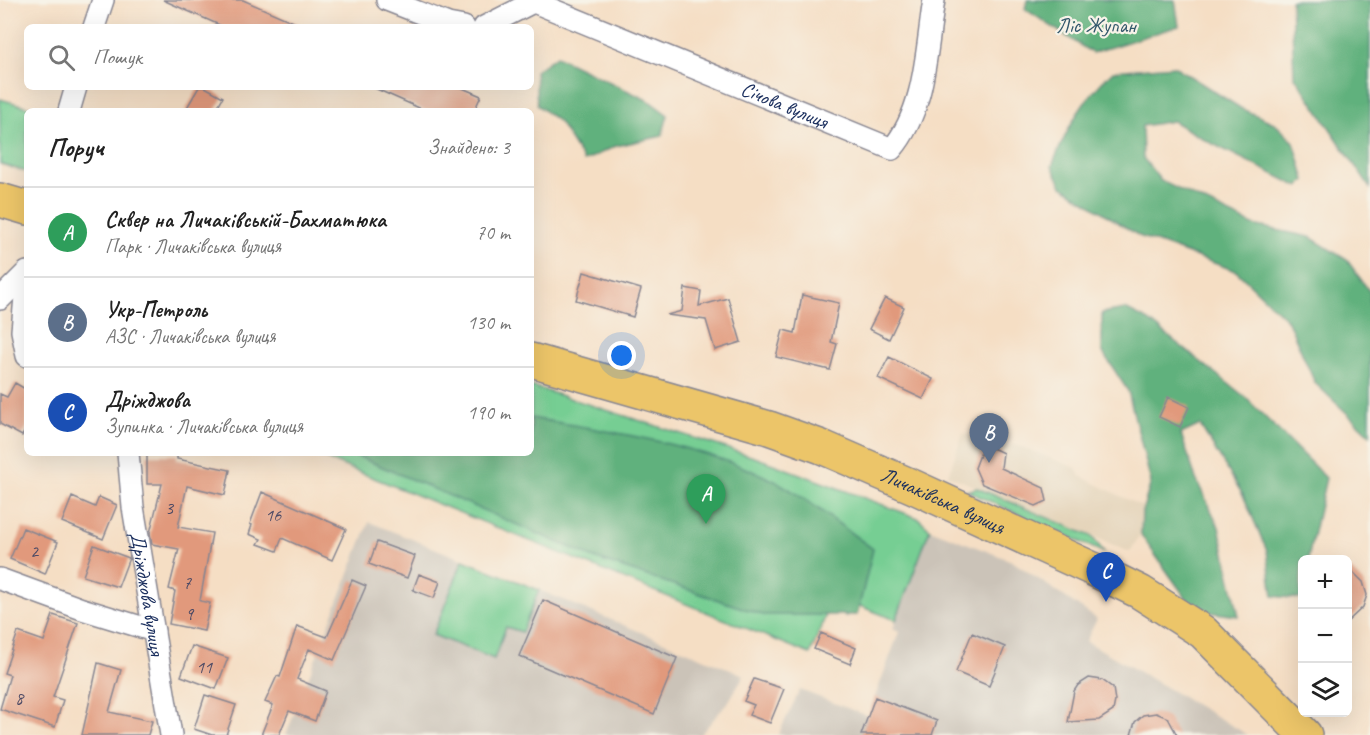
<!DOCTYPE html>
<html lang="uk">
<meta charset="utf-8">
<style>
body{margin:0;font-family:Caveat,sans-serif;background:#f2f2f2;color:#222}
.controls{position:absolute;right:18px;bottom:18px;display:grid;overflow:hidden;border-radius:9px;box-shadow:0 6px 24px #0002}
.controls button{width:54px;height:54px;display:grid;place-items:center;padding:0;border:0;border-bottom:2px solid #e0e0e0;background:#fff;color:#222;font:30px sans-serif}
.you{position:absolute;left:622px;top:356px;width:21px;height:21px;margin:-15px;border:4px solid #fff;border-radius:50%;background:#1a73e8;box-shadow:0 0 0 9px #1a73e833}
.badge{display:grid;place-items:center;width:39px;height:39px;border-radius:50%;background:#1f6fb2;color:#fff;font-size:20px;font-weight:700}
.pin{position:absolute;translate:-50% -50px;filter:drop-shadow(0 2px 3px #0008)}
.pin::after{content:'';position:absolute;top:32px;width:21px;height:18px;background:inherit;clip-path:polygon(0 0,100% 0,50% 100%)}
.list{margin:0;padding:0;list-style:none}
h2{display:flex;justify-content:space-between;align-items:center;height:78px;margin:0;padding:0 24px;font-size:26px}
h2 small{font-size:20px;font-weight:400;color:#767676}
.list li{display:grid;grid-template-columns:39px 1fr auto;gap:18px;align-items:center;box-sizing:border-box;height:90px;padding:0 24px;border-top:2px solid #e0e0e0}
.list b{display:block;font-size:22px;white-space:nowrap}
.list p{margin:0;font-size:20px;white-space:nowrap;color:#767676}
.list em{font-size:20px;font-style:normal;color:#767676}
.icon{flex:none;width:33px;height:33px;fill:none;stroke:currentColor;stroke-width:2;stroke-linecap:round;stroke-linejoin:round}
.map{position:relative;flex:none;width:1370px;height:735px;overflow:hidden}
.search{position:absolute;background:#fff;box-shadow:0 6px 24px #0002;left:24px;top:24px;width:510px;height:66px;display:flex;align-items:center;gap:15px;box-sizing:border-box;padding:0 21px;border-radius:9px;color:#767676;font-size:22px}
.panel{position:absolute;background:#fff;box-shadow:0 6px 24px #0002;left:24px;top:108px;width:510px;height:348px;border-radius:9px}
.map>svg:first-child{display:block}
</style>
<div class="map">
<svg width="1370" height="735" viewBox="0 0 1370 735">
<rect width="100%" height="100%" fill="#f7f3e8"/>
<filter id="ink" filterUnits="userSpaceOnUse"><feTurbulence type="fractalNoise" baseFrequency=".0167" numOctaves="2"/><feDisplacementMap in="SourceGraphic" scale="12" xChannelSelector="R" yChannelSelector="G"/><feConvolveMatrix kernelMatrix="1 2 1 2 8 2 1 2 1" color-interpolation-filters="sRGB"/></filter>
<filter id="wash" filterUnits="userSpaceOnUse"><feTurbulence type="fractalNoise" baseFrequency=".008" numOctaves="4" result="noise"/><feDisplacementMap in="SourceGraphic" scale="24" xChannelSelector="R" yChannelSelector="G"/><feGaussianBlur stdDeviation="1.35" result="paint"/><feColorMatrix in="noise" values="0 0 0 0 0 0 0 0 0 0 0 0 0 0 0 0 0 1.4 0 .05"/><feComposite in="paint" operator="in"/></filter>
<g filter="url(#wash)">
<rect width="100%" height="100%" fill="#f5dec4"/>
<path fill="#e3d1b6" d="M 963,433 L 1005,447 L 1014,444 L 1076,468 L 1080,476 L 1153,512 L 1130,552 L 948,475 Z"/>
<path fill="#cbc3b8" d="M 369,522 L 539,590 L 744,675 L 729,701 L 700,735 L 286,735 Z
M 930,529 L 1012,561 L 1097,619 L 1086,641 L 1248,735 L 778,735 L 800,690 L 868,716 L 899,632 L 893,629 Z"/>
<path fill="#76ce93" stroke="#487e78" stroke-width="1.5" d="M 0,99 L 42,111 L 27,111 L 27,172 L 0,164 Z
M 531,386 L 757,458 L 918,518 L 930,529 L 896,620 L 852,603 L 846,616 L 828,610 L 810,654 L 312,453 L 531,453 Z
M 977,488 L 1091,536 L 1105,553 L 967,491 Z
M 463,560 L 539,590 L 522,632 L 506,627 L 494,659 L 433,635 Z"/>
<path fill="#60b17d" stroke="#3e706e" stroke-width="1.5" d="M 1027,0 L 1175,0 L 1179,26 L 1092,53 L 1025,9 Z
M 1291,0 L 1370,0 L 1370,188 L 1294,75 Z
M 556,56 L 649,101 L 668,115 L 662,136 L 616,146 L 584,161 L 559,122 L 537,105 L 535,71 Z
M 1174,66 L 1242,109 L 1274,123 L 1294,142 L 1305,180 L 1299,187 L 1205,140 L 1173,121 L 1142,126 L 1143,158 L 1161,181 L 1253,225 L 1310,237 L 1347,260 L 1370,292 L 1370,435 L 1315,383 L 1288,321 L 1236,271 L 1139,236 L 1062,186 L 1052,166 C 1069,124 1081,102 1113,71 Z
M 1125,309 L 1149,321 L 1244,396 L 1326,478 L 1308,559 L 1302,560 L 1300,599 L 1273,596 L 1267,551 L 1243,495 L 1200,425 L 1181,434 L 1196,479 L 1219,527 L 1239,616 L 1200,611 L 1188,601 L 1141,535 L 1142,512 L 1151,482 L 1128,391 L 1102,351 L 1102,313 Z
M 531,418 C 615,432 698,444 775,481 C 805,496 844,529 873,549 L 857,615 L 763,615 L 597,559 L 350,453 L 531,453 Z"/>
<g id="blocks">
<path fill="#e1997b" d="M 163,0 L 243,0 L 305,27 L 224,27 Z
M 199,87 L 205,87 L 223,97 L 215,111 L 185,111 Z
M 372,87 L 460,87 L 481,96 L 474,111 L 426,111 Z
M 584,272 L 641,289 L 633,317 L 576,300 Z
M 685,288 L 701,291 L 699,306 L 728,298 L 741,342 L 715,350 L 706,320 L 667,315 L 682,311 Z
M 802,295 L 839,303 L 831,342 L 837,344 L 830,370 L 776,357 L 783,330 L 795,333 Z
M 885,298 L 904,307 L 889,339 L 869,329 Z
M 889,357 L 933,379 L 923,399 L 878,378 Z
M 15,383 L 27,390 L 27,427 L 22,436 L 0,424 L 0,394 L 7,397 Z
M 1168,397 L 1189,407 L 1180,427 L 1159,417 Z
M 984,444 L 1003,453 L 1001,468 L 1044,488 L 1047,501 L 1036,506 L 982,484 L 975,468 Z
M 147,455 L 177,455 L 177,459 L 230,470 L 225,495 L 187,486 L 178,527 L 212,533 L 200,601 L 210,603 L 204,631 L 169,624 L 175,591 L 169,589 L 179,549 L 152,544 L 150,533 L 162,484 L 147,484 Z
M 262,492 L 346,529 L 332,560 L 282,538 L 277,551 L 258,544 L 261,539 L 249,534 L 252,525 L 250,524 Z
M 72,497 L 95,507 L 99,497 L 117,505 L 103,539 L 62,522 Z
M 23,528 L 58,542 L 45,574 L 10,559 Z
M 377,542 L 415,556 L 407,578 L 369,564 Z
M 94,545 L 129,558 L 118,587 L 83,576 Z
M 1347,566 L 1363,582 L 1367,595 L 1363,607 L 1347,622 Z
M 419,574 L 440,582 L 434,598 L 413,590 Z
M 352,580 L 366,586 L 334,660 L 309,649 L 297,679 L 326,691 L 315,721 L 289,711 L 279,735 L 261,735 L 273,705 L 265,702 L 277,676 L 280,677 L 297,626 L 327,637 Z
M 543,600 L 677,658 L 654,714 L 519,656 Z
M 53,615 L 78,623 L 53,697 L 63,700 L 55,727 L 0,709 L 10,675 L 4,673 L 18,632 L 44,641 Z
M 821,633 L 856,648 L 850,664 L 814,649 Z
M 972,633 L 1005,647 L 989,686 L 956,672 Z
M 192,646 L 228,658 L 216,689 L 181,676 Z
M 98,663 L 121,670 L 109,712 L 152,721 L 148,735 L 82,735 Z
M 1089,678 L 1102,680 L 1113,688 L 1115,701 L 1113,711 L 1099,720 L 1068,722 L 1074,691 L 1078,685 Z
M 754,679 L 784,689 L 770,723 L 749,715 L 754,705 L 744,701 Z
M 205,695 L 236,705 L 226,735 L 212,735 L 194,729 Z
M 875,697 L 937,721 L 932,735 L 861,735 Z
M 1156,713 L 1168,718 L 1177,735 L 1131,735 L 1135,722 L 1143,715 Z"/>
</g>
</g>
<g filter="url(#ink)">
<use href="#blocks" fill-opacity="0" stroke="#888691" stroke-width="1.5"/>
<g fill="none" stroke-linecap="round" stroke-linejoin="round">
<g stroke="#888691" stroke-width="24">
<g id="minor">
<path d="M 387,0 L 448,24 L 464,27"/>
<path id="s1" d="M 529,0 L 892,149 C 926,109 926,49 934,0"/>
<path d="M 94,27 L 103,0"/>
<path d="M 484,27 L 533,2"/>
<path d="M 69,111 L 76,87"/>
<path d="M 27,274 L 22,331 L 27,356"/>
<path d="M 0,299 L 27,272"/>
<path id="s2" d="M 128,453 L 133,507 L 171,735"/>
<path d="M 0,579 L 82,609 L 154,631"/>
</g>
</g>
<g stroke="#888691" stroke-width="36">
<g id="primary">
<path d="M 0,200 L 27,208"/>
<path id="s3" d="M 531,360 L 769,428 L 822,447 L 914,487 L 1093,569 L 1140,592 L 1203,632 L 1305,735"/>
</g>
</g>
<use href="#minor" stroke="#fff" stroke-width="21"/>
<use href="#primary" stroke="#ecc569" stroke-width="33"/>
</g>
</g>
<g text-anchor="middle" stroke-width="4.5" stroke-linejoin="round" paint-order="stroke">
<g font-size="18" fill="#4c4a65">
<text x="169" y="514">3</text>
<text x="273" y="521">16</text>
<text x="34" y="557">2</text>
<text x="187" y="589">7</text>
<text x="189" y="620">9</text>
<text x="204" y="673">11</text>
<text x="19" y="704">8</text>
</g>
<g font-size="21" fill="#32576b" stroke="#f7f3e8">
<text x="1096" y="32">Ліс Жупан</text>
</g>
<g font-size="21" fill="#1b2f5e" stroke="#f7f3e8">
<text dy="7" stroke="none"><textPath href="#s1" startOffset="276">Січова вулиця</textPath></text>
<text dy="7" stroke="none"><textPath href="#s3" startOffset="436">Личаківська вулиця</textPath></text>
<text dy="7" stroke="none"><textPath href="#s2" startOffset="142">Дріжджова вулиця</textPath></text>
</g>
</g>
</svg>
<div class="controls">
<button>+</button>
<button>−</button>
<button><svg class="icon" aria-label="layers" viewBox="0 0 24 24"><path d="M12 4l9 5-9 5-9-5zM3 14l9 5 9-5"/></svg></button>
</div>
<div class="you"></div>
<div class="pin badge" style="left:706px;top:524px;background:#2e9e5b">A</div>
<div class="pin badge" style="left:989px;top:463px;background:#5c6f8a">B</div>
<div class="pin badge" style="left:1106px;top:602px;background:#1a4fb4">C</div>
<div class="search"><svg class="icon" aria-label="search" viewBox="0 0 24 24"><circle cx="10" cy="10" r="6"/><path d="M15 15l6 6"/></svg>Пошук</div>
<section class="panel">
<h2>Поруч<small>Знайдено: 3</small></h2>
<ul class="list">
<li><span class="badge" style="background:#2e9e5b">A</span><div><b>Сквер на Личаківській-Бахматюка</b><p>Парк · Личаківська вулиця</p></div><em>70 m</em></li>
<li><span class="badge" style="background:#5c6f8a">B</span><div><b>Укр-Петроль</b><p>АЗС · Личаківська вулиця</p></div><em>130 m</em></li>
<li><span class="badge" style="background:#1a4fb4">C</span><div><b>Дріжджова</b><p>Зупинка · Личаківська вулиця</p></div><em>190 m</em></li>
</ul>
</section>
</div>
